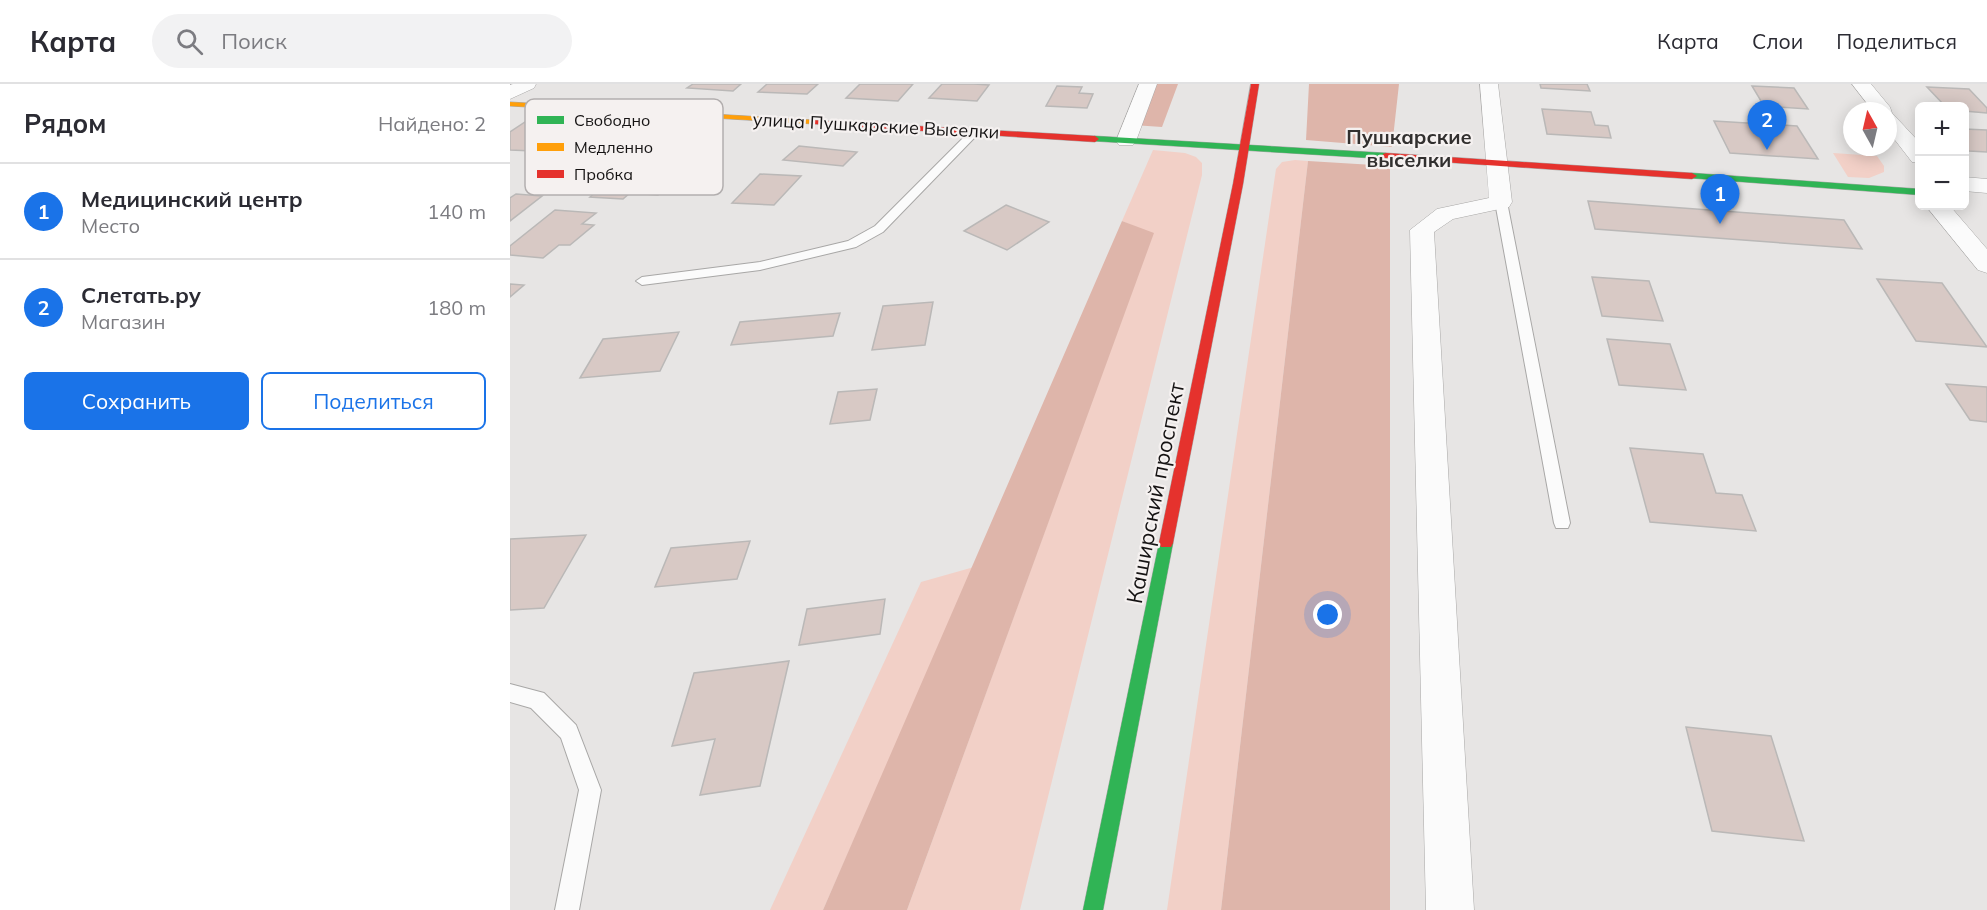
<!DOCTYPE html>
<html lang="ru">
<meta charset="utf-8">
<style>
body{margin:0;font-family:Mulish,sans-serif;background:#f2f2f3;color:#2b2b33}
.controls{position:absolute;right:18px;top:18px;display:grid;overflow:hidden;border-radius:9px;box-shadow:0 3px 15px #0003}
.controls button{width:54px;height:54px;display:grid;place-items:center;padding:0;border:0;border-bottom:2px solid #e1e1e2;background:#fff;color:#2b2b33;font:30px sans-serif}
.compass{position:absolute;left:1333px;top:18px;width:54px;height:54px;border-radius:50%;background:#fff;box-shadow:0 3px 15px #0003;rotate:352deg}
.you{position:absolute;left:818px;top:531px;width:21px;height:21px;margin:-15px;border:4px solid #fff;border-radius:50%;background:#1a73e8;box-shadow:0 0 0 9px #1a73e833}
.badge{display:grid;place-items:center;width:39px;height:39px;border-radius:50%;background:#1a73e8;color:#fff;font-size:20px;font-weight:700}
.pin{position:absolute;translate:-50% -50px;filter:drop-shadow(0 2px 3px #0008)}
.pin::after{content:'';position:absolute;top:32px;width:21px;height:18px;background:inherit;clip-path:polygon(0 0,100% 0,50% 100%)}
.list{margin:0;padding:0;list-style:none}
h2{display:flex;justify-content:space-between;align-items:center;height:78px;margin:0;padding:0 24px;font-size:26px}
h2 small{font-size:20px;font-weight:400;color:#7c7c81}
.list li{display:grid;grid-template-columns:39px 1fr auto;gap:18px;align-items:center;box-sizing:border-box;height:96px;padding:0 24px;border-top:2px solid #e1e1e2}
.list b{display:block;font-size:22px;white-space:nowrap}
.list p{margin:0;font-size:20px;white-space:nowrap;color:#7c7c81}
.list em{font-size:20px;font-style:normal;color:#7c7c81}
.actions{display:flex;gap:12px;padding:18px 24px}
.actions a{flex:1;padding:14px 0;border:2px solid #1a73e8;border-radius:9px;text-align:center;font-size:21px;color:#1a73e8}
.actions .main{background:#1a73e8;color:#fff}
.icon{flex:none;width:33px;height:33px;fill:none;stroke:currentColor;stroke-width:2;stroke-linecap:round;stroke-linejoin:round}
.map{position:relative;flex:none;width:1477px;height:826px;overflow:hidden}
header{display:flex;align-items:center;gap:36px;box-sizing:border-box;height:84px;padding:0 30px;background:#fff;border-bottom:2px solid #e1e1e2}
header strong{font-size:28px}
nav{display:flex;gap:33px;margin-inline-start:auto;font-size:21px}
.search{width:420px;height:54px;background:#f2f2f3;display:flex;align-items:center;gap:15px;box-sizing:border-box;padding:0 21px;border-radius:33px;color:#7c7c81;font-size:22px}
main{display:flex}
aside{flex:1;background:#fff}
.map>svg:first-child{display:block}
</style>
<header>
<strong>Карта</strong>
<div class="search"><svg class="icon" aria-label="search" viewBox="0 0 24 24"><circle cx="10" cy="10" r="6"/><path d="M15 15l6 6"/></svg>Поиск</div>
<nav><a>Карта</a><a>Слои</a><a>Поделиться</a></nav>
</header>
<main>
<aside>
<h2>Рядом<small>Найдено: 2</small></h2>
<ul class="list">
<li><span class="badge">1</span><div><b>Медицинский центр</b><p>Место</p></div><em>140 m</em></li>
<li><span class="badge">2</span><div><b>Слетать.ру</b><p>Магазин</p></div><em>180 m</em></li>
</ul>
<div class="actions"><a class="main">Сохранить</a><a>Поделиться</a></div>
</aside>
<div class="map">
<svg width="1477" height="826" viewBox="0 0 1477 826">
<rect width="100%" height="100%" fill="#e7e5e4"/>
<path fill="#f2d0c7" d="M 643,66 L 675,69 L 686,73 L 692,79 L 692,91 L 510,826 L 397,826 L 643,150 L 612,137 Z
M 1323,69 L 1367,72 L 1374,82 L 1374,88 L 1359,94 L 1338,93 Z
M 785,76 L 798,77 L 711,826 L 657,826 L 766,85 L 772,78 Z
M 464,483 L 313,826 L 260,826 L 411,498 Z"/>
<path fill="#deb5aa" d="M 638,0 L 668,0 L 652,43 L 623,41 Z
M 799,0 L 889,0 L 882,63 L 796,56 Z
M 798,77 L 880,82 L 880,826 L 711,826 Z
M 612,137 L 644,149 L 397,826 L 313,826 Z"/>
<path fill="#d8c9c5" stroke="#bab8b7" stroke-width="1.5" d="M 183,0 L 231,0 L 223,7 L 177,4 Z
M 257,0 L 308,0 L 297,10 L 248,8 Z
M 350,0 L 403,0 L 388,17 L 336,14 Z
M 432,0 L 464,0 L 479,1 L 467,17 L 419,14 Z
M 1030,0 L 1077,0 L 1080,7 L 1031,4 Z
M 547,2 L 572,3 L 569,9 L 583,10 L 577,24 L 536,22 Z
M 1242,2 L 1284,4 L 1298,25 L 1254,22 Z
M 1417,3 L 1459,5 L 1477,24 L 1477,29 L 1454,27 L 1454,22 L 1435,22 Z
M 1032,25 L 1081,28 L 1085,41 L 1098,42 L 1101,54 L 1037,50 Z
M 18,36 L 64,39 L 23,67 L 0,66 L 0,48 Z
M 1204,37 L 1287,42 L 1308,75 L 1220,69 Z
M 1454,45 L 1477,46 L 1477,68 L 1459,67 L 1454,62 Z
M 289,62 L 347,68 L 333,82 L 273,76 Z
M 250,90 L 291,92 L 264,121 L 222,119 Z
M 135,91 L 168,93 L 148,111 L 120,109 L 113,115 L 80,113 L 99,97 L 126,99 Z
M 6,110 L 32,112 L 0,137 L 0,114 Z
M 1078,117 L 1334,136 L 1352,165 L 1085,145 Z
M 496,121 L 539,138 L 497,166 L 454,147 Z
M 45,126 L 86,129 L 72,140 L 84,141 L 60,161 L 49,161 L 33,174 L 0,171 L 0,162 Z
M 1082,193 L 1139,197 L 1153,237 L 1092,232 Z
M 1367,195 L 1432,199 L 1477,263 L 1406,257 Z
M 0,200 L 14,201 L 0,213 Z
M 423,218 L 415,261 L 362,266 L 373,222 Z
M 330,229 L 323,252 L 221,261 L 230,238 Z
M 169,248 L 150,287 L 70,294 L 93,255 Z
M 1097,255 L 1160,260 L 1176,306 L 1109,301 Z
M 1436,300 L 1477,303 L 1477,338 L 1460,336 Z
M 367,305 L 360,336 L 320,340 L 328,308 Z
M 1120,364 L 1193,370 L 1206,409 L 1232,411 L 1246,447 L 1140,438 Z
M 76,451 L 34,524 L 0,526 L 0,455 Z
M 240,457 L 227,495 L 145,503 L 161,464 Z
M 375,515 L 370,550 L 289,561 L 297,525 Z
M 279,577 L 250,702 L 190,711 L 205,655 L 162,662 L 184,589 Z
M 1176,643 L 1261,652 L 1294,757 L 1202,747 Z"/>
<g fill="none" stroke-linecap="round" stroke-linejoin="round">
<g stroke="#a8a7a6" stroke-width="2">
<path id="lane" d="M 461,46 L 470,48 L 373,148 L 346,163 L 250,186 L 132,201 L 126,197 L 132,193 L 250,178 L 338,157 L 365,142 Z
M 991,115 L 997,118 L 1060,439 L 1058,444 L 1046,444 L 1044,439 L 985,118 Z
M 0,600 L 34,609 L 66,641 L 91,706 L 69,826 L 45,826 L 69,706 L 51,654 L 21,624 L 0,618 Z"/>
</g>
<g stroke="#a8a7a6" stroke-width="1">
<path id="street" d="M 3,0 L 26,0 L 24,4 L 0,15 L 0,1 Z
M 629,0 L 647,0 L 626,57 L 623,61 L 609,61 L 606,57 Z
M 970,0 L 988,0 L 1002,118 L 999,123 L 943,135 L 924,148 L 964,826 L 916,826 L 900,146 L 927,125 L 979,114 Z
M 1342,0 L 1361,0 L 1380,23 L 1382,29 L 1410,59 L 1410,79 L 1402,78 L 1378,47 L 1378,27 L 1363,27 Z
M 1454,93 L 1477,95 L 1477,109 L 1454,107 Z
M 1416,122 L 1440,122 L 1477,165 L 1477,189 L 1468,186 Z"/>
</g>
<g stroke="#a8a7a6" stroke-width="1">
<path id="fast" d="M 585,52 L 876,69 L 880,72 L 876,75 L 582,57 L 581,55 Z
M 1182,89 L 1410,105 L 1410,111 L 1179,94 L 1179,90 Z
M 656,453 L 661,455 L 663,459 L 593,826 L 573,826 L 649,459 L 651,455 Z"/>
</g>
<g stroke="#a8a7a6" stroke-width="1">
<path id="slow" d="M 0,18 L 304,36 L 308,38 L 304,40 L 0,22 Z"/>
</g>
<g stroke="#a8a7a6" stroke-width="1">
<path id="jam" d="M 741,0 L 749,0 L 733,100 L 663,459 L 661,463 L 651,463 L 649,459 L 723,100 Z
M 301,36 L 585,52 L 589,55 L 585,58 L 304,40 L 300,38 Z
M 876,69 L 1182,89 L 1187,92 L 1182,95 L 873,74 L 873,70 Z"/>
</g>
<use href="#lane" fill="#fbfbfb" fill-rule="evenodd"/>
<use href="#street" fill="#fbfbfb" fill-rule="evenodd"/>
<use href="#fast" fill="#30b455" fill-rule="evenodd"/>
<use href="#slow" fill="#ff9f0a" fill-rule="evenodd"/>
<use href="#jam" fill="#e5322d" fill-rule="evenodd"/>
</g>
<g text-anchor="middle" stroke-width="4.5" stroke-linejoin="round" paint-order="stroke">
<g font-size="18" fill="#151313" stroke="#f5f1f0">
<text transform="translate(366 42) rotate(3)" y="6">улица Пушкарские Выселки</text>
</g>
<g font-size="20" font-weight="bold" fill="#32302f" stroke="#f5f1f0">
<text x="899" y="60">Пушкарские<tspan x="899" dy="23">выселки</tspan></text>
</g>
<g font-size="22" fill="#151313" stroke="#f5f1f0">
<text transform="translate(645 409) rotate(-79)" y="8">Каширский проспект</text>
</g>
</g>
<rect x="15" y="15" width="198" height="96" rx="9" fill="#f5f1f0" stroke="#b2aeae" stroke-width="1.5"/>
<rect x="27" y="32" width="27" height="8" fill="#30b455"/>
<rect x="27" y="59" width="27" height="8" fill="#ff9f0a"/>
<rect x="27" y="86" width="27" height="8" fill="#e5322d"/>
<g font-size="16" fill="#151313">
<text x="64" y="42">Свободно</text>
<text x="64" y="69">Медленно</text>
<text x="64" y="96">Пробка</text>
</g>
</svg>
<div class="controls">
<button>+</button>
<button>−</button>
</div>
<svg class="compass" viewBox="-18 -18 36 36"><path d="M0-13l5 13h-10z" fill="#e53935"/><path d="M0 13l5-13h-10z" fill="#7c7c81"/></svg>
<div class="you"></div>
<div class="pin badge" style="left:1210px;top:140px">1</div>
<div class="pin badge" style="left:1257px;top:66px">2</div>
</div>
</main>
